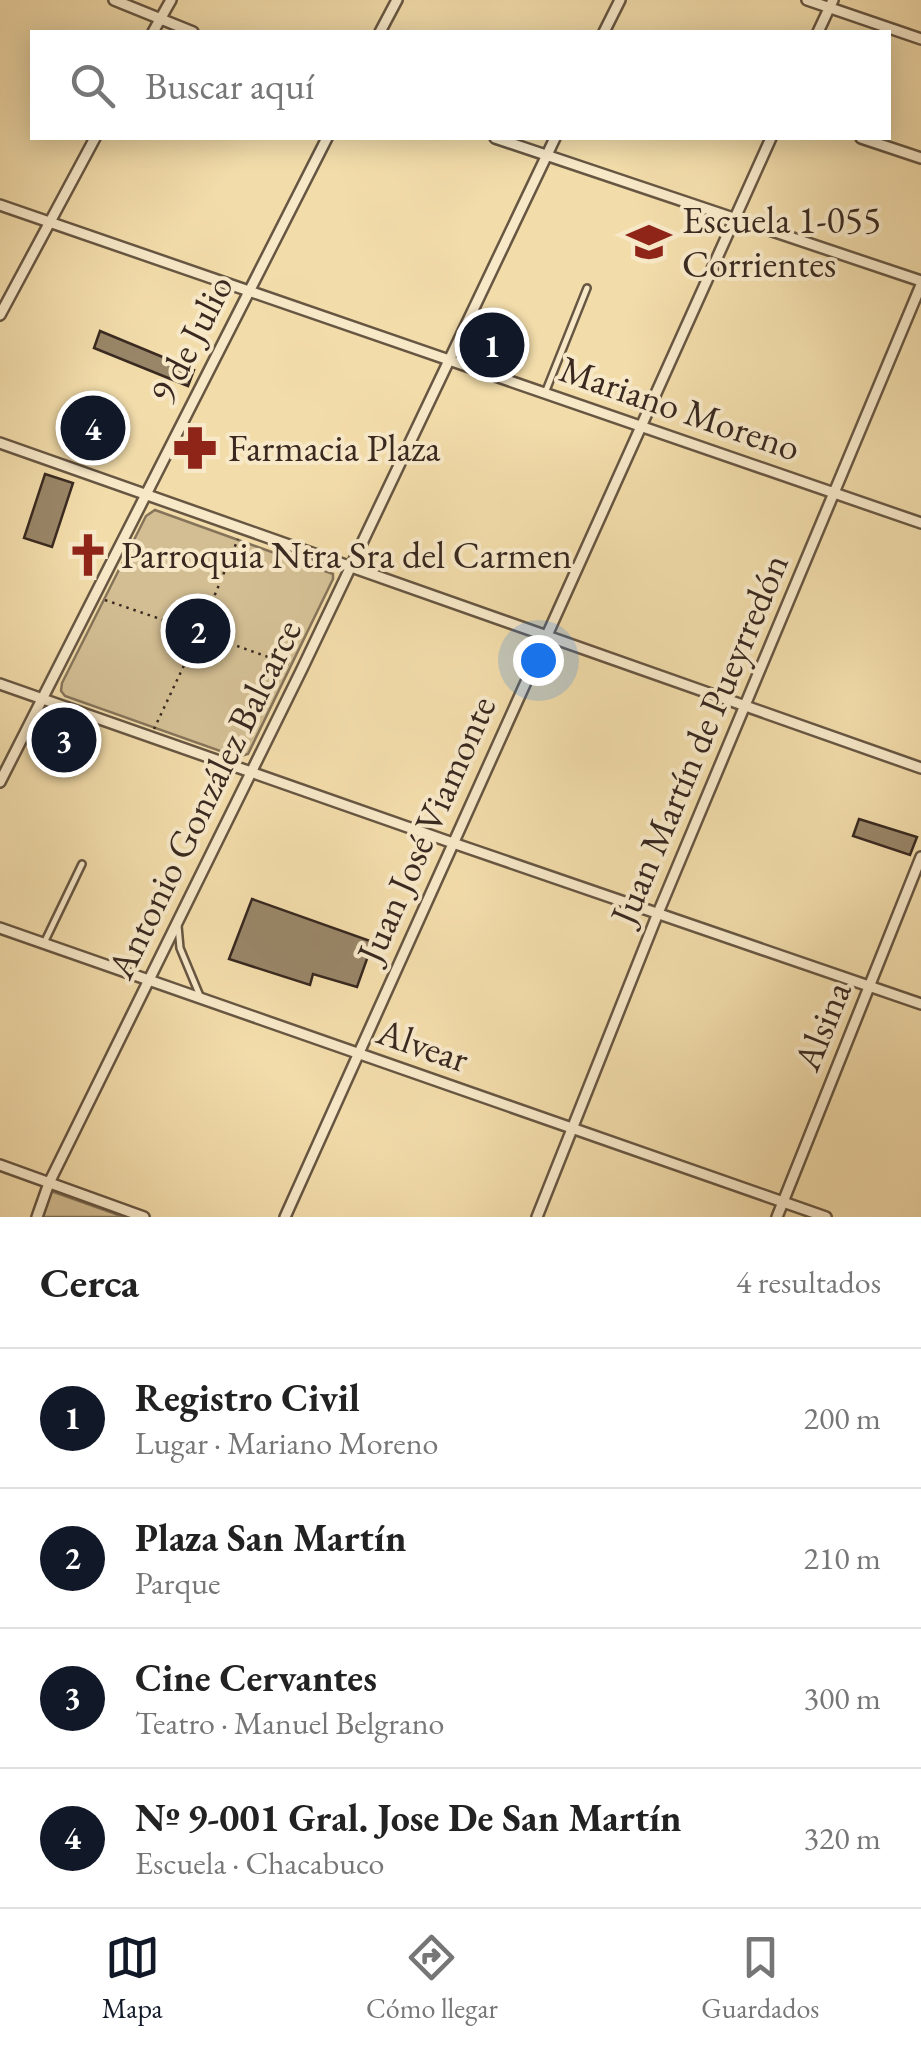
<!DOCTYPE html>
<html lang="es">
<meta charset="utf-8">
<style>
body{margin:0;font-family:"EB Garamond",serif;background:#f6f6f6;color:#222}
.you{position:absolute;left:538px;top:660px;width:35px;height:35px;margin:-25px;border:8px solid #fff;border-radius:50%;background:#1a73e8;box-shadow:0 0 0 15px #1a73e833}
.badge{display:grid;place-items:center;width:65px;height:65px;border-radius:50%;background:#111827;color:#fff;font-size:32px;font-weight:700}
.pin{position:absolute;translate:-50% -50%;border:5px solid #fff;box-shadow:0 2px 10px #0006}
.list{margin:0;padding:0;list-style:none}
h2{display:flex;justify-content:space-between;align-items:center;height:130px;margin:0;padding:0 40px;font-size:42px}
h2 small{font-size:32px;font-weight:400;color:#767676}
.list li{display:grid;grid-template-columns:65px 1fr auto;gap:30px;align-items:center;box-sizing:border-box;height:140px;padding:0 40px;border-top:2px solid #e0e0e0}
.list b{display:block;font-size:38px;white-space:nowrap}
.list p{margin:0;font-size:32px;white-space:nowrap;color:#767676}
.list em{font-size:32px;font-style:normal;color:#767676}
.icon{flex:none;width:55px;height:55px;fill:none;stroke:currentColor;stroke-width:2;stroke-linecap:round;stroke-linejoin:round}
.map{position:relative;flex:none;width:921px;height:1217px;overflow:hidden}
.search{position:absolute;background:#fff;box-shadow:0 5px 25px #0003;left:30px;right:30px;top:30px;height:110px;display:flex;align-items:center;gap:25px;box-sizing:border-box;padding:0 35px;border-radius:0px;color:#767676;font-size:38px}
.sheet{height:690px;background:#fff}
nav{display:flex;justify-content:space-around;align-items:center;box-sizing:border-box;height:140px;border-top:2px solid #e0e0e0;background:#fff;font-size:28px;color:#767676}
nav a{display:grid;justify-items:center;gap:5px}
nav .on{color:#111827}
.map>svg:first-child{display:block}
</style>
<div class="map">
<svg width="921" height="1217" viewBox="0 0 921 1217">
<rect width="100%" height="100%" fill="#f2dcaa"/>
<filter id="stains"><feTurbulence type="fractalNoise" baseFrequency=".002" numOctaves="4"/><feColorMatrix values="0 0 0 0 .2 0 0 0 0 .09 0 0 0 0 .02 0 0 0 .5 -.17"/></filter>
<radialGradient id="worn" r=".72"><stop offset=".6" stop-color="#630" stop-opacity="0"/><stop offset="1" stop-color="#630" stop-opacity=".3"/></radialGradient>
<path fill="#d3be93" stroke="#86745a" stroke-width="2.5" d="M 155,510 L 333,574 L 333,579 L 248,754 L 237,757 L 65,696 L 61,691 L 62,683 L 146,516 Z
M 51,1191 L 124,1217 L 43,1217 Z"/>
<path fill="#998668" stroke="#392920" stroke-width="2.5" d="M 100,331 L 194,370 L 188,386 L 94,348 Z
M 481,331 L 512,341 L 501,366 L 476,357 L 472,349 Z
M 45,474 L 73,483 L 52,547 L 24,538 Z
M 859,819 L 917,837 L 910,855 L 853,836 Z
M 252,899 L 373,942 L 357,987 L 313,974 L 310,985 L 229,959 Z"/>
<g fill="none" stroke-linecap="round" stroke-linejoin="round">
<g stroke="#675642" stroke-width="10">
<path id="lane" d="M 545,393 L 587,288
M 178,926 L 180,948 L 200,996
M 44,943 L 82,864"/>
</g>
<g stroke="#675642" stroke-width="14">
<path id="street" d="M 114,0 L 193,32
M 807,0 L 921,39
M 153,32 L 171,0
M 380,32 L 397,0
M 604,32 L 620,0
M 818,32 L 833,0
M 495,138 L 921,281
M 861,138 L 921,158
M 0,205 L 921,523
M 0,315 L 95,138
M 0,443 L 921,768
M 0,684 L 453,843 L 921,1004
M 0,782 L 327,138
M 0,928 L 826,1217
M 0,1165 L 144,1217
M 37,1217 L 49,1183 L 302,669 L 555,138
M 285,1217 L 771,138
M 537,1217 L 658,913 L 921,285
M 777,1217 L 921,857"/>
</g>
<path stroke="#392920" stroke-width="2.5" stroke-dasharray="2.5 5" stroke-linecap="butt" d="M 105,600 L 172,623
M170 633a27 27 0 1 1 54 0a27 27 0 1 1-54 0Z
M 209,609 L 238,539
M 223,641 L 291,665
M 154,729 L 187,659"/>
<use href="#lane" stroke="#f7e8c8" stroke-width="5"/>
<use href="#street" stroke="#f7e8c8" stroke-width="9"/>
</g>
<defs>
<g id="school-bare" transform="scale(3.45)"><path d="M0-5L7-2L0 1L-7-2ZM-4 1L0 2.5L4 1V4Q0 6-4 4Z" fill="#8f2418" stroke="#f7e8c8" stroke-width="2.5" paint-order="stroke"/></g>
<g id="pharmacy-bare" transform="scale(3.45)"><path d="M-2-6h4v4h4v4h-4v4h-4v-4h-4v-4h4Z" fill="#8f2418" stroke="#f7e8c8" stroke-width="2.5" paint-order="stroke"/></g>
<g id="church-bare" transform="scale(3.45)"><path d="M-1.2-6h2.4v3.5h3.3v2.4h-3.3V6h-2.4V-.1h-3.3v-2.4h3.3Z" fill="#8f2418" stroke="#f7e8c8" stroke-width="2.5" paint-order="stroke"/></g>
</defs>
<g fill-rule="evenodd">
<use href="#school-bare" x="649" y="242"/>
<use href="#pharmacy-bare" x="195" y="448"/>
<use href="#church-bare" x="88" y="555"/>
</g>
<g text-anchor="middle" stroke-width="8" stroke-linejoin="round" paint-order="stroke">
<g font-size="38" fill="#392920" stroke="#f7e8c8" text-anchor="start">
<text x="682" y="233">Escuela 1-055<tspan x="682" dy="44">Corrientes</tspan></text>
<text x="228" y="461">Farmacia Plaza</text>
<text x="121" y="568">Parroquia Ntra Sra del Carmen</text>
</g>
<g font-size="38" fill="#392920" stroke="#f7e8c8">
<text transform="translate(191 339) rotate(-63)" y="13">9 de Julio</text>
<text transform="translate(680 408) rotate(19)" y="13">Mariano Moreno</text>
<text transform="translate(699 739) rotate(-67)" y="13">Juan Martín de Pueyrredón</text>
<text transform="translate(204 799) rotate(-64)" y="13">Antonio González Balcarce</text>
<text transform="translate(426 829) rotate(-66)" y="13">Juan José Viamonte</text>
<text transform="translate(822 1026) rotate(-68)" y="13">Alsina</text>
<text transform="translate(423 1045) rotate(19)" y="13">Alvear</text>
</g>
</g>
<rect width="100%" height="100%" filter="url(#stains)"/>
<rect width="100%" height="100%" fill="url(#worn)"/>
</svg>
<div class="you"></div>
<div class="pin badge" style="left:492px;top:345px">1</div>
<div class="pin badge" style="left:198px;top:631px">2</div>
<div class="pin badge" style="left:64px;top:740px">3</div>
<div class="pin badge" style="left:93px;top:428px">4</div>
<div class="search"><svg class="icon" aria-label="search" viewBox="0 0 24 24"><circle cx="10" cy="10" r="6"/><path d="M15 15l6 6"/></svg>Buscar aquí</div>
</div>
<section class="sheet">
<h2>Cerca<small>4 resultados</small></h2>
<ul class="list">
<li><span class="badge">1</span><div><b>Registro Civil</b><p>Lugar · Mariano Moreno</p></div><em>200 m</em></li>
<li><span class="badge">2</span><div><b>Plaza San Martín</b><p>Parque</p></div><em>210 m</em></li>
<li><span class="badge">3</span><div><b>Cine Cervantes</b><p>Teatro · Manuel Belgrano</p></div><em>300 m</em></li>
<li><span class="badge">4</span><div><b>Nº 9-001 Gral. Jose De San Martín</b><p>Escuela · Chacabuco</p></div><em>320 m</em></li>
</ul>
</section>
<nav>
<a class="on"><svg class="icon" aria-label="map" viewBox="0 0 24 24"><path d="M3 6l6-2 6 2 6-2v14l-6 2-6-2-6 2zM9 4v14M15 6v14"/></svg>Mapa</a>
<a><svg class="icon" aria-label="directions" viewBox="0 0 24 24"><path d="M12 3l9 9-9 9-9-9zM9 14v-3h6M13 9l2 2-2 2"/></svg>Cómo llegar</a>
<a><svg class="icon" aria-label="saved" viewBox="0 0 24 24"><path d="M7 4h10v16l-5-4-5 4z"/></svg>Guardados</a>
</nav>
